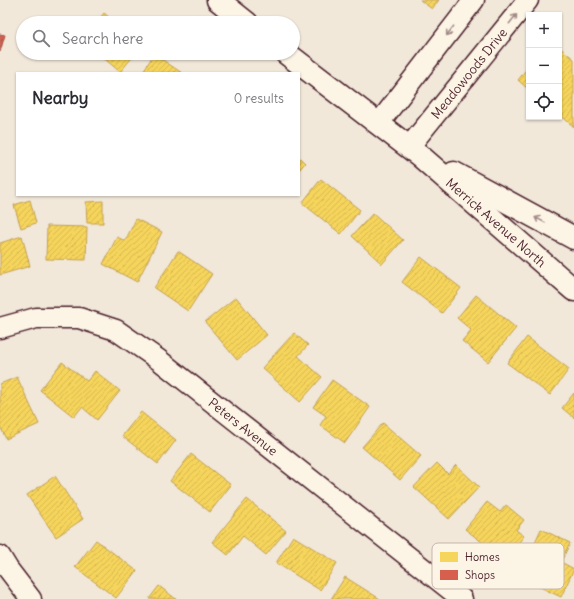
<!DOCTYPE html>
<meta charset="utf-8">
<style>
body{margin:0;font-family:Delius,sans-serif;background:#f2f2f3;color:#2b2b33}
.controls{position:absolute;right:12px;top:12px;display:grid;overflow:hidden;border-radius:0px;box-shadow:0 1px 3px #0004}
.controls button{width:36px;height:36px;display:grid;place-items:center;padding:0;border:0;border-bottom:1px solid #e1e1e2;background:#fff;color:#2b2b33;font:20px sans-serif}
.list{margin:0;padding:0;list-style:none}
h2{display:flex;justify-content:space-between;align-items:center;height:52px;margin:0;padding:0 16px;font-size:17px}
h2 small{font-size:13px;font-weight:400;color:#7c7c81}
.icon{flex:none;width:22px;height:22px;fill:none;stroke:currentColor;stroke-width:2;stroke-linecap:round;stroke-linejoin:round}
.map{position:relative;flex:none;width:574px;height:599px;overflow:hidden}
.search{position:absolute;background:#fff;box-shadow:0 1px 3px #0004;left:16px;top:16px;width:284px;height:44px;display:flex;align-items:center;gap:10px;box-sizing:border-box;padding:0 14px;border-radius:22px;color:#7c7c81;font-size:15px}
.panel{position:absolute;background:#fff;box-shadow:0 1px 3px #0004;left:16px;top:72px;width:284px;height:124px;border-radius:0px}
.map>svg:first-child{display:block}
</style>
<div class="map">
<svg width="574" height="599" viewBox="0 0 574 599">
<defs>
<pattern id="homes-hatch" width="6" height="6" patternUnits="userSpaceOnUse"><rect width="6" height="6" fill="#f6d55c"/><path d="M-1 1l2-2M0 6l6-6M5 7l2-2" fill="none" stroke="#d4b650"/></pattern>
<pattern id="shops-hatch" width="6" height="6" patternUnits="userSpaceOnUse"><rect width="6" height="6" fill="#d6604d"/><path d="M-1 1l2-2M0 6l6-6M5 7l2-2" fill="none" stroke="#b04f40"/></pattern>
</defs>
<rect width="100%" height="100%" fill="#f1e8da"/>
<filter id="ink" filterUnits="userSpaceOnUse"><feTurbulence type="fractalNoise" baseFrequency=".025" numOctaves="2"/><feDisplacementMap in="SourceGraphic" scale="8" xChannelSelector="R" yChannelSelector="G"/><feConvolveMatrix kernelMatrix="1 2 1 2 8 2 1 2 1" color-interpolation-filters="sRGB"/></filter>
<g filter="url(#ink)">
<path fill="url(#homes-hatch)" stroke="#c29e4d" d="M 420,0 L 439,0 L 432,9 Z
M 104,13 L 116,23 L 96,23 Z
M 560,48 L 574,59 L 574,127 L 559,114 L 559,50 Z
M 98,53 L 136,53 L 120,72 Z
M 154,54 L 182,73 L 142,73 Z
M 529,66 L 529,90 L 518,80 Z
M 299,157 L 305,163 L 299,170 Z
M 321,179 L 360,210 L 341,234 L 302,203 Z
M 30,200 L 36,223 L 21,228 L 14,205 Z
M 103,201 L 103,223 L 87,223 L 86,202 Z
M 373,213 L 403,240 L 382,264 L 352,236 Z
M 136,219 L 162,232 L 137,282 L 103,264 L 117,237 L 125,241 Z
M 47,226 L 87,227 L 86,260 L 46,259 Z
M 22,236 L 30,266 L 0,275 L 0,243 Z
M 178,251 L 212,274 L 188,311 L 154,288 Z
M 421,257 L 461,288 L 442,313 L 402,282 Z
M 476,295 L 516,328 L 488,362 L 462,341 L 471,330 L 457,318 Z
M 236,297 L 267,335 L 237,360 L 205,322 Z
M 294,333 L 308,345 L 298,356 L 322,377 L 300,402 L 262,368 Z
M 527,337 L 569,369 L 550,395 L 507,363 Z
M 62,362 L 87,381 L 95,371 L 120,391 L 97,420 L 82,407 L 74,417 L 40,390 Z
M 17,377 L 39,424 L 6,439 L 0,426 L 0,384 Z
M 332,380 L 370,407 L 345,443 L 320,425 L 326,416 L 313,407 Z
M 574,393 L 574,418 L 562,408 Z
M 141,412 L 176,440 L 158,464 L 122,436 Z
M 383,423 L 421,456 L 400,480 L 362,447 Z
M 191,454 L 231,485 L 210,512 L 170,481 Z
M 437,463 L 448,474 L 456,465 L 479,487 L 449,519 L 414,487 Z
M 55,476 L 83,519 L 56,537 L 27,495 Z
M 247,499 L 286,531 L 266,555 L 243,536 L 228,555 L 212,542 Z
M 487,502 L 500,512 L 506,505 L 524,520 L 516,530 L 524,536 L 505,560 L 465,529 Z
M 541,529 L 570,543 L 561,562 L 574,569 L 561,597 L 519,577 Z
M 293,536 L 337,563 L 320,590 L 276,563 Z
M 96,540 L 137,571 L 116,598 L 75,567 Z
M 345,577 L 380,599 L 331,599 Z
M 159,586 L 176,599 L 149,599 Z"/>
<path fill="url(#shops-hatch)" stroke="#ac4c43" d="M 0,34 L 5,35 L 0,52 Z"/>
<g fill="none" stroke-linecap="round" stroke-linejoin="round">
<g stroke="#4a1f2b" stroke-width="23">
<g id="minor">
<path d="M 379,123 L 474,0"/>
<path id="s1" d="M 409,147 L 528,0"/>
<path id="s2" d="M 0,328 L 36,318 L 79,318 L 116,330 L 159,360 L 462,599"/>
<path d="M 0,556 L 8,569 L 31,599"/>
</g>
</g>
<g stroke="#4a1f2b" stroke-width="25">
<g id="secondary">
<path d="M 218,0 L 247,23"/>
<path id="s3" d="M 286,53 L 419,155 L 574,290"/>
<path d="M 454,173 L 574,238"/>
</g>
</g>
<use href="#minor" stroke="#fcf5e5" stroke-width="20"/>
<use href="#secondary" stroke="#fcf5e5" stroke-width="22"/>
</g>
<defs><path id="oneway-shaft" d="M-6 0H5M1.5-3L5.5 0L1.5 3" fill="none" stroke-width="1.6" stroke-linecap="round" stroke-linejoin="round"/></defs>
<g stroke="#a38a88">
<use href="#oneway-shaft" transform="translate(513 19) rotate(-51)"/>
<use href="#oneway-shaft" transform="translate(450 31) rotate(127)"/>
<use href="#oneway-shaft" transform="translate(540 220) rotate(-152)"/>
</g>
</g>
<g text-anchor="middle" stroke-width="4" stroke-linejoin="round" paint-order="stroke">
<g font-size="13" fill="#4a1f2b" stroke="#fcf5e5">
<text dy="5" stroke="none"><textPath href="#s1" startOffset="95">Meadowoods Drive</textPath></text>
<text dy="5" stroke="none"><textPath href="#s3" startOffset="270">Merrick Avenue North</textPath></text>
<text dy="5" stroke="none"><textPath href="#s2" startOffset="279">Peters Avenue</textPath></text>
</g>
</g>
<rect x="432" y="543" width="132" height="46" rx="6" fill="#fcf5e5" stroke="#c7b5ad" stroke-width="1"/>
<rect x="440" y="552" width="18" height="10" fill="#f6d55c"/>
<rect x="440" y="570" width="18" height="10" fill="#d6604d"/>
<g font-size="11" fill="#4a1f2b">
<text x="465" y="561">Homes</text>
<text x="465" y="579">Shops</text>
</g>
</svg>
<div class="controls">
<button>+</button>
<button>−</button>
<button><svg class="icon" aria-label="locate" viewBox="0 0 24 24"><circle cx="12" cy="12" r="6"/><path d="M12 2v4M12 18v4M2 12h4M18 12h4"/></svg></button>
</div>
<div class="search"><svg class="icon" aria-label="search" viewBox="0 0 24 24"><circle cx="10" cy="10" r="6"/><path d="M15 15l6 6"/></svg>Search here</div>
<section class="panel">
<h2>Nearby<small>0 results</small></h2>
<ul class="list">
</ul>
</section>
</div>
